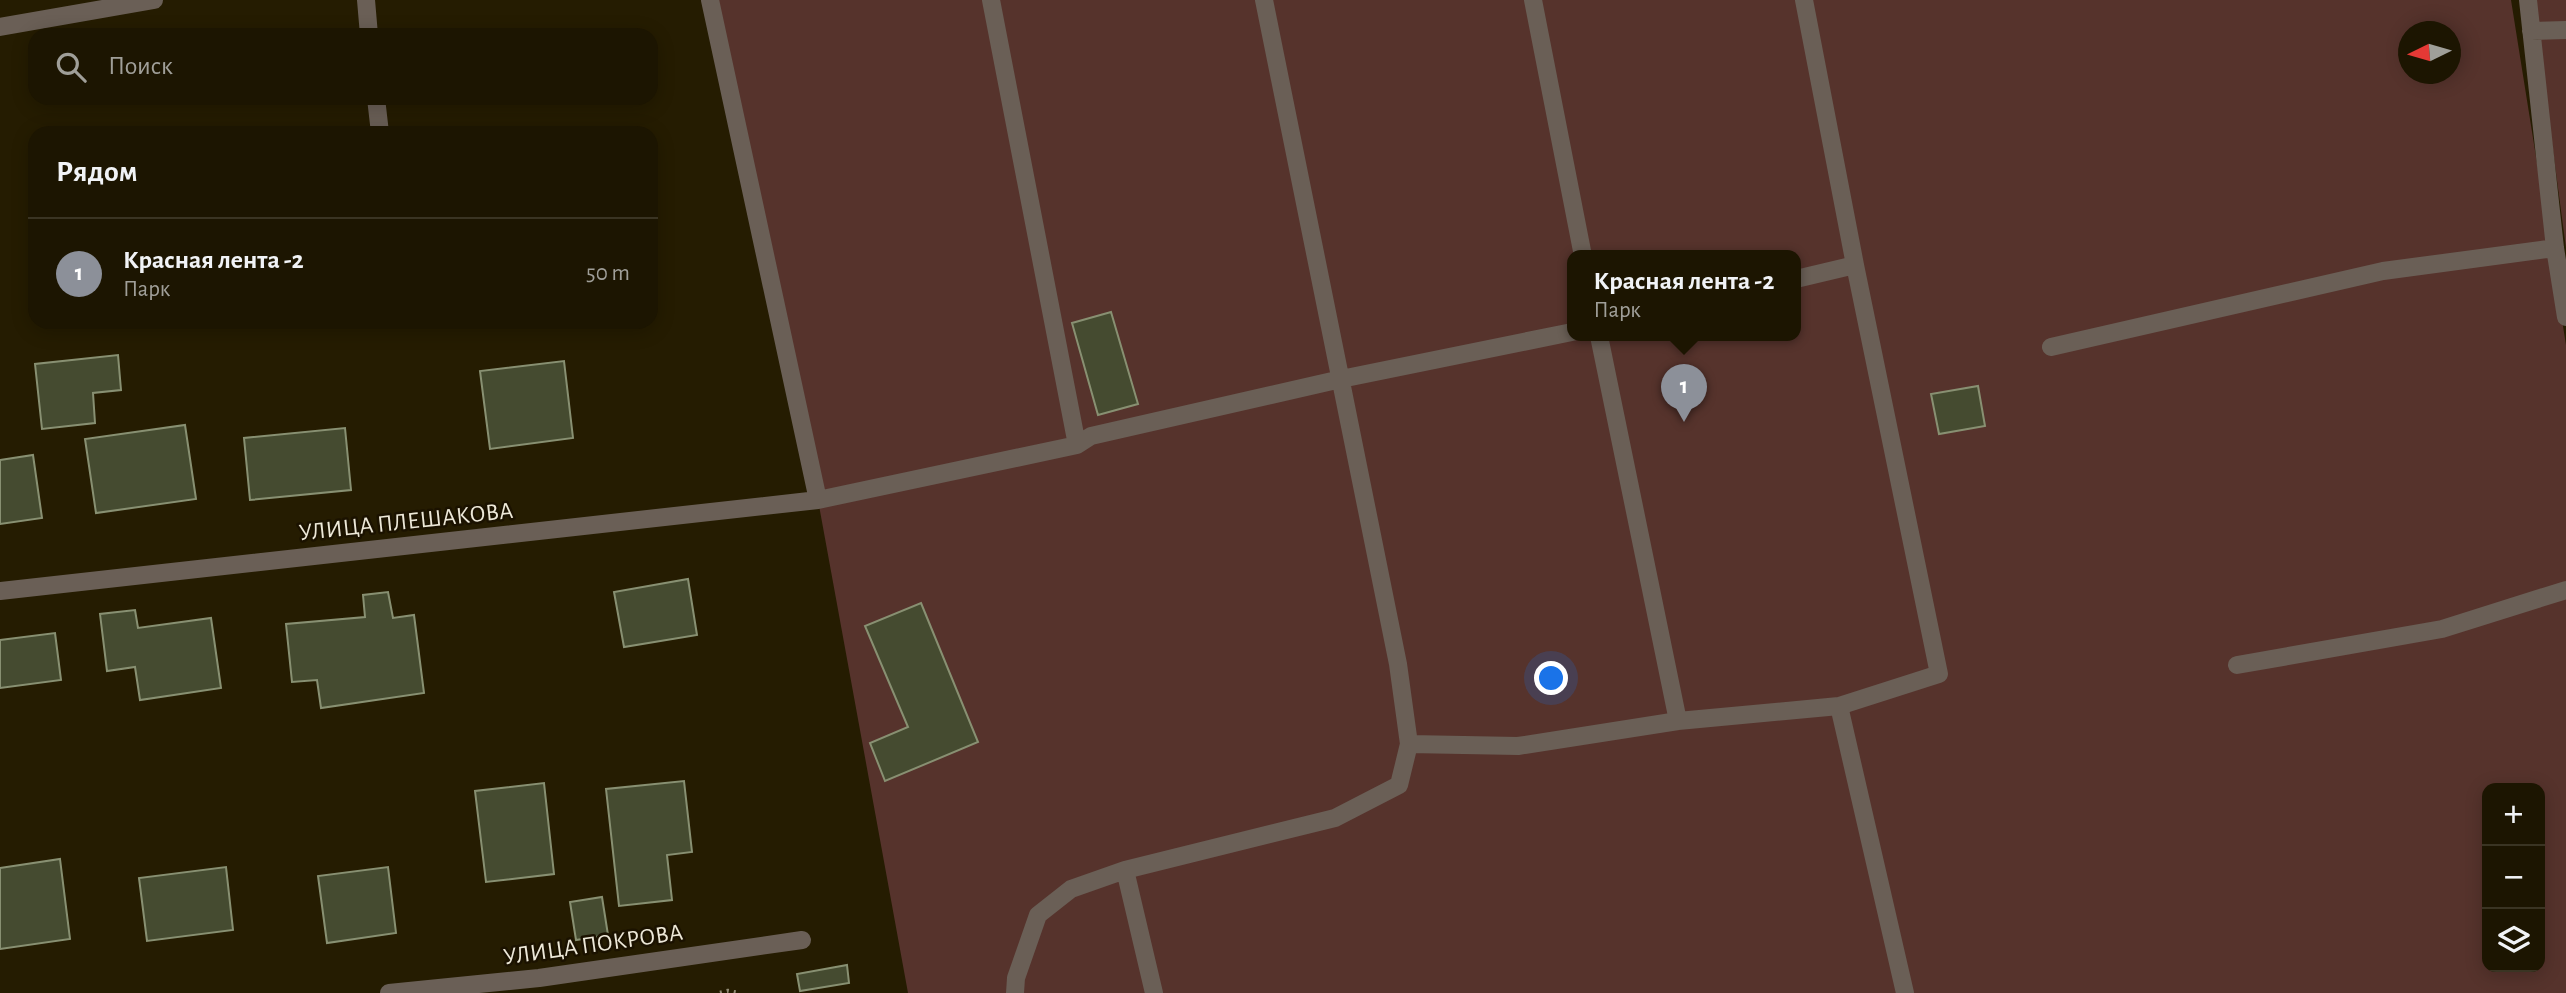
<!DOCTYPE html>
<html lang="ru">
<meta charset="utf-8">
<style>
body{margin:0;font-family:"Alegreya Sans",sans-serif;background:#251e0b;color:#f1f3f6}
.controls{position:absolute;right:21px;bottom:21px;display:grid;overflow:hidden;border-radius:14px;box-shadow:0 4px 18px #0003}
.controls button{width:63px;height:63px;display:grid;place-items:center;padding:0;border:0;border-bottom:2px solid #3a3423;background:#1c1501;color:#f1f3f6;font:35px sans-serif}
.compass{position:absolute;left:2398px;top:21px;width:63px;height:63px;border-radius:50%;background:#1c1501;box-shadow:0 4px 18px #0003;rotate:265deg}
.you{position:absolute;left:1552px;top:679px;width:24px;height:24px;margin:-18px;border:5px solid #fff;border-radius:50%;background:#1a73e8;box-shadow:0 0 0 10px #1a73e833}
.badge{display:grid;place-items:center;width:46px;height:46px;border-radius:50%;background:#8c9099;color:#fff;font-size:23px;font-weight:700}
.pin{position:absolute;translate:-50% -58px;filter:drop-shadow(0 2px 4px #0008)}
.pin::after{content:'';position:absolute;top:37px;width:24px;height:21px;background:inherit;clip-path:polygon(0 0,100% 0,50% 100%)}
.popup{position:absolute;left:1567px;top:250px;width:234px;height:91px;box-sizing:border-box;display:grid;place-content:center;border-radius:14px;background:#1c1501;filter:drop-shadow(0 2px 5px #0005);font-size:23px;white-space:nowrap;color:#a09f99}
.popup b{font-size:26px;color:#f1f3f6}
.popup::after{content:'';position:absolute;left:50%;top:100%;margin-left:-14px;border:14px solid transparent;border-top-color:#1c1501}
.list{margin:0;padding:0;list-style:none}
h2{display:flex;justify-content:space-between;align-items:center;height:91px;margin:0;padding:0 28px;font-size:30px}
h2 small{font-size:23px;font-weight:400;color:#a09f99}
.list li{display:grid;grid-template-columns:46px 1fr auto;gap:21px;align-items:center;box-sizing:border-box;height:112px;padding:0 28px;border-top:2px solid #3a3423}
.list b{display:block;font-size:26px;white-space:nowrap}
.list p{margin:0;font-size:23px;white-space:nowrap;color:#a09f99}
.list em{font-size:23px;font-style:normal;color:#a09f99}
.icon{flex:none;width:38px;height:38px;fill:none;stroke:currentColor;stroke-width:2;stroke-linecap:round;stroke-linejoin:round}
.map{position:relative;flex:none;width:2566px;height:993px;overflow:hidden}
.search{position:absolute;background:#1c1501;box-shadow:0 4px 18px #0003;left:28px;top:28px;width:630px;height:77px;display:flex;align-items:center;gap:18px;box-sizing:border-box;padding:0 24px;border-radius:21px;color:#a09f99;font-size:26px}
.panel{position:absolute;background:#1c1501;box-shadow:0 4px 18px #0003;left:28px;top:126px;width:630px;height:203px;border-radius:21px}
.map>svg:first-child{display:block}
</style>
<div class="map">
<svg width="2566" height="993" viewBox="0 0 2566 993">
<rect width="100%" height="100%" fill="#251c01"/>
<path fill="#56332c" fill-rule="evenodd" d="M 710,0 L 2511,0 L 2566,345 L 2566,993 L 908,993 L 818,500 ZM 2408,32 L 2450,32 L 2450,74 L 2408,74 ZM 1572,256 L 1796,256 L 1796,336 L 1572,336 ZM 2487,788 L 2540,788 L 2540,967 L 2487,967 Z
M 2533,0 L 2566,0 L 2566,248 Z"/>
<path fill="#454b30" stroke="#889072" stroke-width="2" d="M 1111,312 L 1138,404 L 1098,415 L 1072,323 Z
M 118,355 L 121,390 L 93,393 L 95,423 L 42,429 L 35,364 Z
M 564,361 L 573,438 L 490,449 L 480,371 Z
M 1978,386 L 1985,426 L 1939,434 L 1931,394 Z
M 185,425 L 196,499 L 96,513 L 85,439 Z
M 345,428 L 351,490 L 250,500 L 244,438 Z
M 33,455 L 42,518 L 0,524 L 0,460 Z
M 688,579 L 697,635 L 624,647 L 614,592 Z
M 388,592 L 393,618 L 414,615 L 424,693 L 321,708 L 317,680 L 292,682 L 286,624 L 365,617 L 363,595 Z
M 921,603 L 978,742 L 885,781 L 870,743 L 908,727 L 865,626 Z
M 135,610 L 138,628 L 211,618 L 221,688 L 140,700 L 135,667 L 107,671 L 100,614 Z
M 55,633 L 61,680 L 0,688 L 0,640 Z
M 684,781 L 692,852 L 667,855 L 672,900 L 619,906 L 606,789 Z
M 544,783 L 554,874 L 486,882 L 475,791 Z
M 60,859 L 70,939 L 0,949 L 0,868 Z
M 226,867 L 233,930 L 147,941 L 139,878 Z
M 388,867 L 396,933 L 327,943 L 318,876 Z
M 602,897 L 608,935 L 576,940 L 570,902 Z
M 847,965 L 849,983 L 800,991 L 797,974 Z"/>
<g fill="none" stroke-linecap="round" stroke-linejoin="round">
<path stroke="#908a74" stroke-width="4.5" stroke-dasharray="2 5" stroke-linecap="butt" d="M 720,993 L 728,991 L 738,993"/>
<path stroke="#6a5f56" stroke-width="18" d="M 366,0 L 369,35
M 710,0 L 818,500
M 991,0 L 1077,445
M 1533,0 L 1583,256
M 2528,0 L 2555,248 L 2566,317
M 0,27 L 154,0
M 2531,31 L 2566,30
M 376,98 L 380,133
M 1796,279 L 1855,265
M 1599,336 L 1678,721
M 2051,347 L 2383,271 L 2555,248
M 0,591 L 818,500 L 1077,445 L 1091,436 L 1341,379 L 1572,332
M 2237,665 L 2442,629 L 2566,590
M 1839,706 L 1905,993
M 1409,744 L 1518,746 L 1678,721 L 1839,706 L 1939,674 L 1855,265 L 1804,0
M 1125,870 L 1154,993
M 389,993 L 539,978 L 802,940
M 1015,993 L 1016,978 L 1038,915 L 1071,889 L 1125,870 L 1335,818 L 1399,785 L 1409,744 L 1398,664 L 1264,0"/>
</g>
<g text-anchor="middle" stroke-width="5" stroke-linejoin="round" paint-order="stroke">
<g font-size="24" fill="#ede8d8" stroke="#1b1200">
<text transform="translate(406 521) rotate(-6)" y="8">УЛИЦА ПЛЕШАКОВА</text>
<text transform="translate(593 944) rotate(-8)" y="8">УЛИЦА ПОКРОВА</text>
</g>
</g>
</svg>
<div class="controls">
<button>+</button>
<button>−</button>
<button><svg class="icon" aria-label="layers" viewBox="0 0 24 24"><path d="M12 4l9 5-9 5-9-5zM3 14l9 5 9-5"/></svg></button>
</div>
<svg class="compass" viewBox="-18 -18 36 36"><path d="M0-13l5 13h-10z" fill="#e53935"/><path d="M0 13l5-13h-10z" fill="#a09f99"/></svg>
<div class="you"></div>
<div class="pin badge" style="left:1684px;top:422px">1</div>
<div class="popup"><b>Красная лента -2</b>Парк</div>
<div class="search"><svg class="icon" aria-label="search" viewBox="0 0 24 24"><circle cx="10" cy="10" r="6"/><path d="M15 15l6 6"/></svg>Поиск</div>
<section class="panel">
<h2>Рядом<small></small></h2>
<ul class="list">
<li><span class="badge">1</span><div><b>Красная лента -2</b><p>Парк</p></div><em>50 m</em></li>
</ul>
</section>
</div>
